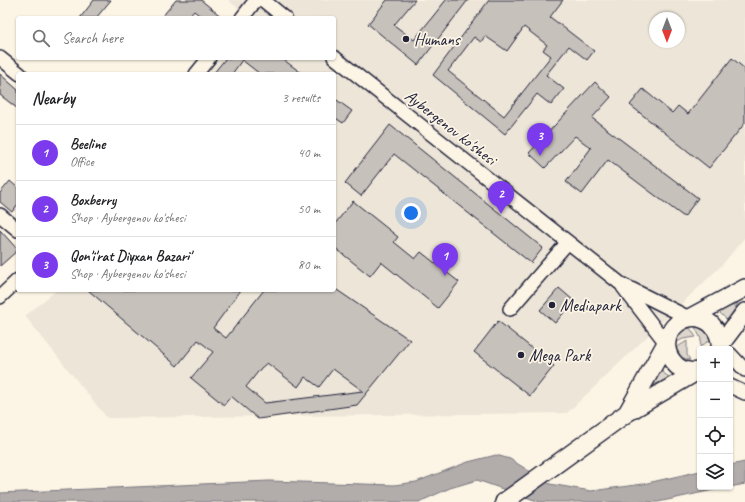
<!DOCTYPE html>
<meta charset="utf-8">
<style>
body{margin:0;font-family:Caveat,sans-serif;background:#f6f6f6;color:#202124}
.controls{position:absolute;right:12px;bottom:12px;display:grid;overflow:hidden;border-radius:4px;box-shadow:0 1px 3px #0004}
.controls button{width:36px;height:36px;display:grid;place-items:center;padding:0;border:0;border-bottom:1px solid #e0e0e0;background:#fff;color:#202124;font:20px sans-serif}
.compass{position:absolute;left:649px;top:12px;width:36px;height:36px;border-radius:50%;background:#fff;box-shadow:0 1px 3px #0004;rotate:180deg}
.you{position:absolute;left:411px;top:213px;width:14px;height:14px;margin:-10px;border:3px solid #fff;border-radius:50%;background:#1a73e8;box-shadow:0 0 0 6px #1a73e833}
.badge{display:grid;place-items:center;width:26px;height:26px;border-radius:50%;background:#7c3aed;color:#fff;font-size:13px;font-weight:700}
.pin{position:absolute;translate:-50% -33px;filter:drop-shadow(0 1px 2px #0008)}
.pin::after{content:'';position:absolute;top:21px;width:14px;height:12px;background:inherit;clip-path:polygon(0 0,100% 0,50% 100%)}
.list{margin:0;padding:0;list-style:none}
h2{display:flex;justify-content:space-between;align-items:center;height:52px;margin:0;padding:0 16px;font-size:17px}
h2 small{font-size:13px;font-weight:400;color:#757577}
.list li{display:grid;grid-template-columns:26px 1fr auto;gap:12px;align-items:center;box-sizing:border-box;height:56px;padding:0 16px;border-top:1px solid #e0e0e0}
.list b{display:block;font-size:15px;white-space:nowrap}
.list p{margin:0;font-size:13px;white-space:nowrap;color:#757577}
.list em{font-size:13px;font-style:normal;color:#757577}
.icon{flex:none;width:22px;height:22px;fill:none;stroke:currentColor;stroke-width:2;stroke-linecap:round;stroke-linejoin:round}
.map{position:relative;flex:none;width:745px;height:502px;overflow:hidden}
.search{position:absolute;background:#fff;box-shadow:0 1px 3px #0004;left:16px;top:16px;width:320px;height:44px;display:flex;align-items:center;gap:10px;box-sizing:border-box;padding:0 14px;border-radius:4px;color:#757577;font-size:15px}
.panel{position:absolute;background:#fff;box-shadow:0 1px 3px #0004;left:16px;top:72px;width:320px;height:220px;border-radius:4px}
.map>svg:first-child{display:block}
</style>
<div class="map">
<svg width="745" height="502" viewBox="0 0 745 502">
<rect width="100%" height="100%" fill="#fcf5e5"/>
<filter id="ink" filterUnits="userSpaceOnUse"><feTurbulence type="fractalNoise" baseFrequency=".025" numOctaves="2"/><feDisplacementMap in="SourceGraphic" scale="8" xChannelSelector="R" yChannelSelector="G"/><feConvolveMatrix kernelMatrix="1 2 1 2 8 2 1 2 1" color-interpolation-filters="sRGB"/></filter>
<g filter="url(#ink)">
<path fill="#ece5d8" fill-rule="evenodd" d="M 228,0 L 745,0 L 745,237 L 722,265 L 567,413 L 107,418 L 25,316 L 57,290 L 334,290 L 334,74 L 192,74 L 206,58 L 334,58 L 334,18 L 240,18 L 244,13 ZM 655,18 L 679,18 L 679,42 L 655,42 Z"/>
<path fill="#dcd6cc" stroke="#7f7c84" d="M 738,303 L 728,321 L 718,311 Z
M 695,327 C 704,329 707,332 710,340 L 700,347 L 701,339 Z
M 690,328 L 696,337 L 683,339 L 677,342 C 678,334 682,330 690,328 Z
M 687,341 L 687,355 L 690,360 C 682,359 680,355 676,348 Z
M 660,365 L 663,373 L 671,378 L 650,386 Z"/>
<path fill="#b2adab" stroke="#78757e" d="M 496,455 L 510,459 L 550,484 L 591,491 L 643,484 L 700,471 L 700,487 L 727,487 L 658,502 L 540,502 L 477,480 L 450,488 L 419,502 L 0,502 L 0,493 L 269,481 L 394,485 L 416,482 L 468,462 Z
M 745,462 L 745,484 L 730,487 L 730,465 Z"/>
<path fill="#c6c1bb" stroke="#22223b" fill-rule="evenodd" d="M 94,0 L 111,0 L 96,18 L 80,18 Z
M 176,0 L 201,0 L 223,18 L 203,18 L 194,11 L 188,18 L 161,18 Z
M 387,0 L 415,0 L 394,25 L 414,40 L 446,0 L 468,0 L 418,65 L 368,24 Z
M 489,0 L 563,0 L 550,17 L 594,51 L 587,60 L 569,46 L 546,75 L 564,89 L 551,105 L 537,94 L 505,134 L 433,75 ZM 524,27 L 547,45 L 543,50 L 551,56 L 504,116 L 448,71 L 474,37 L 481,42 L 485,36 L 507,51 Z
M 226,58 L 281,58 L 303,74 L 260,74 L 242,60 L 232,74 L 213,74 Z
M 732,58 L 745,69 L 745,123 L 709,168 L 630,105 L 643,89 L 672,113 L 678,106 L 688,114 Z
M 0,74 L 18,90 L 18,109 L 0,95 Z
M 595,82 L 611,97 L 592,118 L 698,198 L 684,217 L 608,160 L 582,194 L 566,182 L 591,148 L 575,136 L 545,168 L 529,153 Z
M 334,98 L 352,111 L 343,123 L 334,117 Z
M 390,125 L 543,248 L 531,263 L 394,154 L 361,196 L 345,183 Z
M 10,181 L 18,188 L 18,204 L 12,212 L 0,202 L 0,193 Z
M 353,201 L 398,237 L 394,242 L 415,259 L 421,252 L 459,282 L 438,308 L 381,262 L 370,276 L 334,247 L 334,225 Z
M 0,230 L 18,250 L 0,266 Z
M 559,288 L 574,301 L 555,323 L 540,310 Z
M 88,290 L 241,290 L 213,328 L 226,338 L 264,290 L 337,290 L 410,340 L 357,405 L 258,419 L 231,396 L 224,405 L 191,378 L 213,352 L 198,340 L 177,366 ZM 267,363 L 298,387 L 305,377 L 319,387 L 333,369 L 363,391 L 265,403 L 246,387 L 261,368 Z
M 498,321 L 554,366 L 530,396 L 474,352 Z"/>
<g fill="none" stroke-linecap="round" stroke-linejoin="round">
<g stroke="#22223b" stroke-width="16">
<path id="minor" d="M 263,0 L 285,18
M 242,18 L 256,0
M 334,57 L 621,284 L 689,318
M 0,58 L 20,74
M 196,74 L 209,58
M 0,215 L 18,230
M 623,287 L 666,343
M 0,297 L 18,280
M 510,309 L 568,242
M 730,354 L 745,370
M 730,386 L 745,393"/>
</g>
<g stroke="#22223b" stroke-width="20">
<path id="major" d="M 689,318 L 745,288
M 721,344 L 745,312
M 700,371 C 692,372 683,371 677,366 C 649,341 684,302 711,324 C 718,331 721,340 720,349
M 627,413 L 666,343
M 504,502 L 627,413 L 698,371"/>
</g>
<use href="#minor" stroke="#fcf5e5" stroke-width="13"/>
<use href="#major" stroke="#fcf5e5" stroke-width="17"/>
</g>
</g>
<g fill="#22223b" stroke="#fcf5e5" stroke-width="1.5">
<circle cx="406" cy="39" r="4"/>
<circle cx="552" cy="305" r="4"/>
<circle cx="521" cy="355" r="4"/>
</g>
<g text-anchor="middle" stroke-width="3.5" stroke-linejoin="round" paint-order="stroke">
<g font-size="17" fill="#22223b" stroke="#fcf5e5" text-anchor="start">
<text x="414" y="45">Humans</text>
<text x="560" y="311">Mediapark</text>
<text x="529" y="361">Mega Park</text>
</g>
<g font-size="17" fill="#22223b" stroke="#fcf5e5">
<text transform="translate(451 127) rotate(38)" y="6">Aybergenov ko'shesi</text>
</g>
</g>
</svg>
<div class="controls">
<button>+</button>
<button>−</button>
<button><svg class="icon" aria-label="locate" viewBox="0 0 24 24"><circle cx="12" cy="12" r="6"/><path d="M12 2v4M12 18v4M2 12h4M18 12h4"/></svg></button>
<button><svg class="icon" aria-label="layers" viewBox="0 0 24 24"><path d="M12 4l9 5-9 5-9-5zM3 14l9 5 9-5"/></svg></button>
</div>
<svg class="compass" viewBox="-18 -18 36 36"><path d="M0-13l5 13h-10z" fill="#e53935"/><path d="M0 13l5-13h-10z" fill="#757577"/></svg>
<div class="you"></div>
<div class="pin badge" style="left:445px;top:276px">1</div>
<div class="pin badge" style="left:501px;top:214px">2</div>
<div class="pin badge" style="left:540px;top:156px">3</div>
<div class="search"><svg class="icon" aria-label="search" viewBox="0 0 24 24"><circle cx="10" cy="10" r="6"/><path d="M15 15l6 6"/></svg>Search here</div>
<section class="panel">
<h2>Nearby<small>3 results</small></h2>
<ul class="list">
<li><span class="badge">1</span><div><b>Beeline</b><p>Office</p></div><em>40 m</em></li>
<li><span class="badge">2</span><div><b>Boxberry</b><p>Shop · Aybergenov ko'shesi</p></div><em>50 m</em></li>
<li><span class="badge">3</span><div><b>Qon'i'rat Diyxan Bazari'</b><p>Shop · Aybergenov ko'shesi</p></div><em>80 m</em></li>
</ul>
</section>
</div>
